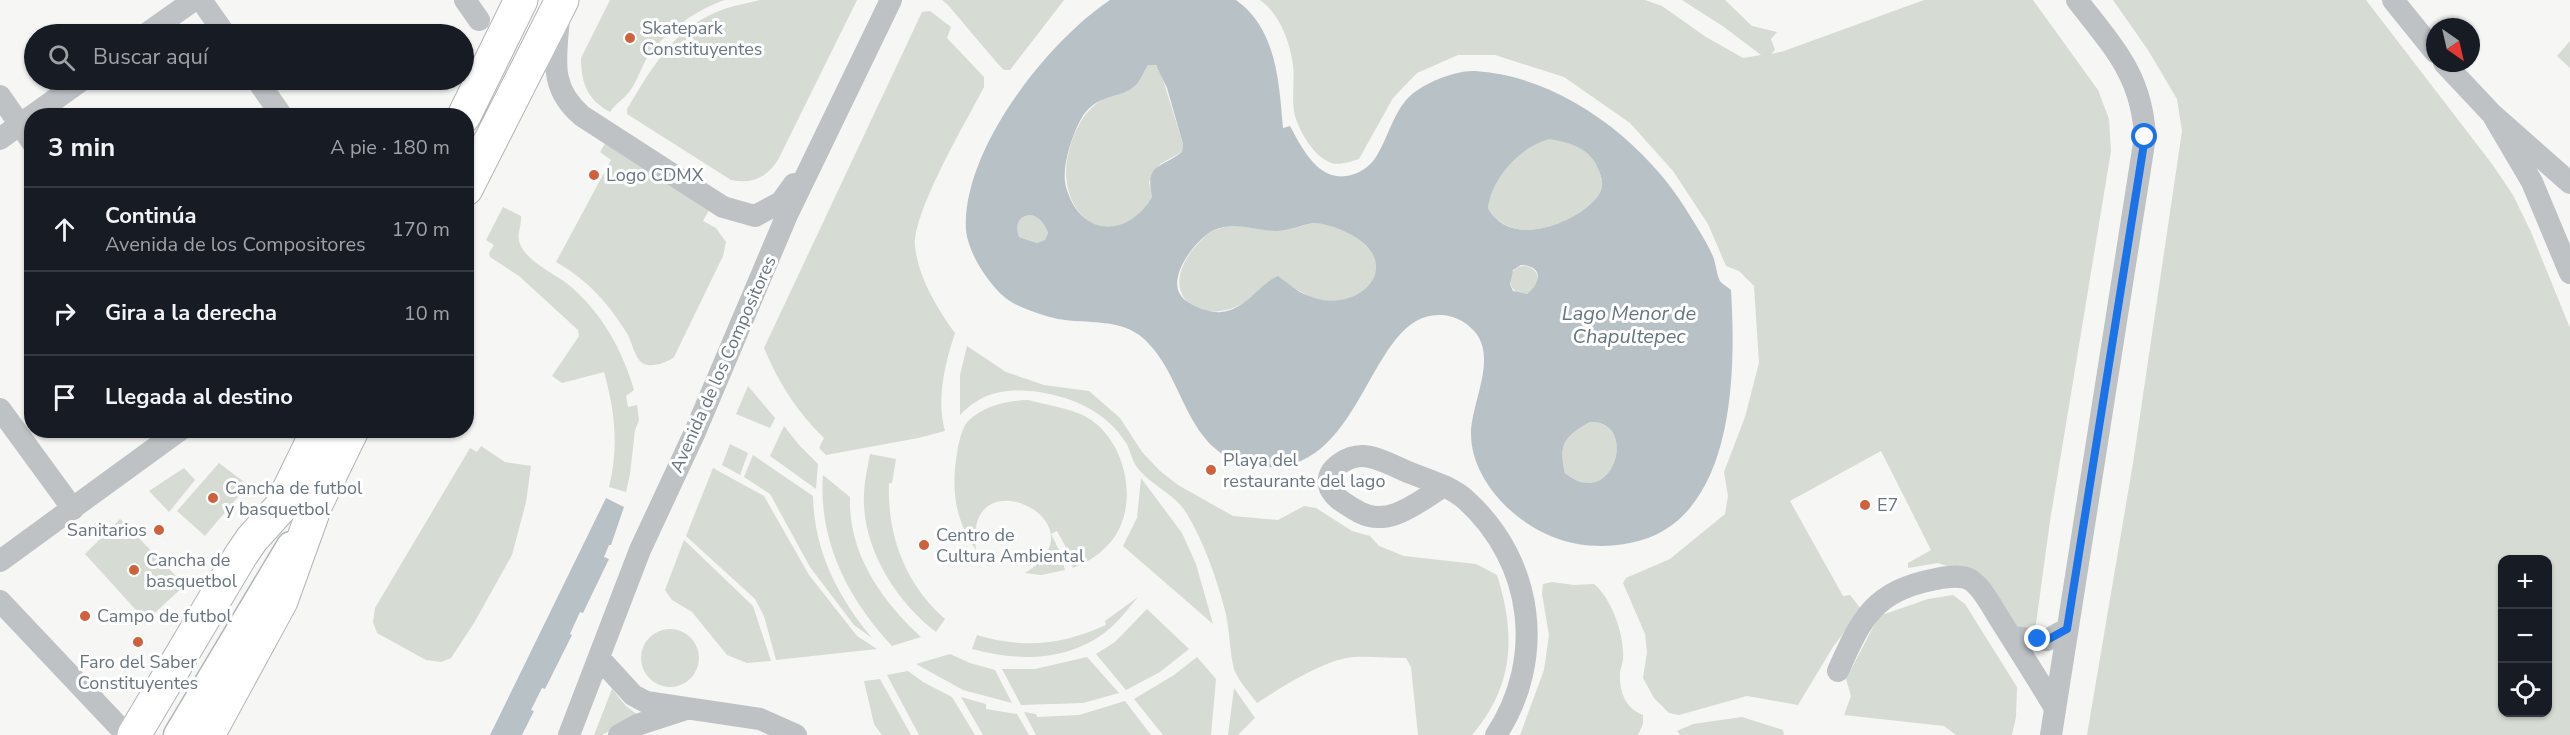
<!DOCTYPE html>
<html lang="es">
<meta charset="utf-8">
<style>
body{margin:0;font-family:"Nunito Sans",sans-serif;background:#20242c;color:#f1f3f6}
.controls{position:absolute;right:18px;bottom:18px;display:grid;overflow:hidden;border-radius:12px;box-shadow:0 2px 4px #0004}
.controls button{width:54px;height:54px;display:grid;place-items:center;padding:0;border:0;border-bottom:2px solid #363941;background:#171b24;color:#f1f3f6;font:30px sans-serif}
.compass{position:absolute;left:2426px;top:18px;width:54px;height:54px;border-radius:50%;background:#171b24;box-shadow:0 2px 4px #0004;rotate:146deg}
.stop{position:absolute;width:18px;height:18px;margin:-14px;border:4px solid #1a73e8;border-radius:50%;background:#fff}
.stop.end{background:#1a73e8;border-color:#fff;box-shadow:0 2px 6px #0008}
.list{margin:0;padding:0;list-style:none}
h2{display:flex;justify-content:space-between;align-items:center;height:78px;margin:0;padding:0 24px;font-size:26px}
h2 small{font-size:20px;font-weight:400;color:#9ea1a6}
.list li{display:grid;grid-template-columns:39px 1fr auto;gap:18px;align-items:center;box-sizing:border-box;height:84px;padding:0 24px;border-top:2px solid #363941}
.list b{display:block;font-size:22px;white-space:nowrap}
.list p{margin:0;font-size:20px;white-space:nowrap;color:#9ea1a6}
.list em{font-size:20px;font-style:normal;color:#9ea1a6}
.icon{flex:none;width:33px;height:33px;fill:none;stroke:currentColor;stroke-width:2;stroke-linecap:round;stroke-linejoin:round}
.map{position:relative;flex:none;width:2570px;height:735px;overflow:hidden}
.search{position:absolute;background:#171b24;box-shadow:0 2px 4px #0004;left:24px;top:24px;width:450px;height:66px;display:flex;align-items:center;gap:15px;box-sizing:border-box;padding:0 21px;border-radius:33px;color:#9ea1a6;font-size:22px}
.panel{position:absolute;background:#171b24;box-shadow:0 2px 4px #0004;left:24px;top:108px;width:450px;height:330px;border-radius:24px}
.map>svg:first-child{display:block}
</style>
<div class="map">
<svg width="2570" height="735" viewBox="0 0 2570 735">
<rect width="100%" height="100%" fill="#f6f6f4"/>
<path fill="#d6dbd3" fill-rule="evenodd" d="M 610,0 L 725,0 C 697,9 667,31 649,55 C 641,66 638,81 629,92 C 623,100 616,103 610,112 C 588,100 581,84 581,58 Z
M 760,0 L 857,0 L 778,160 C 766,178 752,184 731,180 L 627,114 L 627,109 C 649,73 670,34 710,15 C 726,7 743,4 760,0 Z
M 942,0 L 1064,0 L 1010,70 L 1004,70 L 998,64 L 948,5 Z
M 1260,0 L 1645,0 L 1662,6 L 1706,37 L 1743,58 L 1761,55 L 1724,27 L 1682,0 L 1725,0 L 1752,26 L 1777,32 L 1771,39 L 1775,50 L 1771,54 L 1784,51 L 1924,0 L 2033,0 L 2098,90 L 2109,119 L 2111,151 L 2050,521 L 2035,631 L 2013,629 L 1967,573 L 1938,563 L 1908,568 L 1908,563 L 1931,550 L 1881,451 L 1790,501 L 1843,596 L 1850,595 L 1861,609 L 1833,647 L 1798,705 L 1747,696 L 1679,715 L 1669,713 L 1654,698 L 1643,678 L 1647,652 L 1645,634 L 1623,583 L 1626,578 L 1670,559 L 1725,514 L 1728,496 L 1724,472 L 1745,417 L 1759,363 L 1754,286 L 1739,271 L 1726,266 L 1708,224 L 1673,171 L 1630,123 L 1564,77 L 1495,55 L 1458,55 L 1417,73 L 1393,98 L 1359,159 C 1349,162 1336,167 1327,161 C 1312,153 1300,132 1295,116 C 1291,100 1295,81 1293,65 C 1290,42 1280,14 1260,0 Z
M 2113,0 L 2366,0 L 2492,164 L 2513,195 L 2531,232 L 2570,328 L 2570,735 L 2087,735 L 2133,463 L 2182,131 L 2177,99 L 2148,50 ZM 2502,560 L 2548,560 L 2548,712 L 2502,712 Z
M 930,11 L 951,27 L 947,38 L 984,77 L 984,87 C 966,122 913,211 915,246 C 918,277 937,308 955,333 C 945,363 936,400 945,431 L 918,438 L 826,455 L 819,448 L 824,438 C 797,412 778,382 764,348 L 922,12 Z
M 2570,41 L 2570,68 L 2557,56 Z
M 1148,65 L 1155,65 L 1160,70 L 1183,144 L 1182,152 L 1160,164 L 1149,182 L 1152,197 C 1113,262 1052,213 1069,151 C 1076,126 1086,106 1111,95 C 1119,92 1129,91 1136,85 C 1141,80 1144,71 1148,65 Z
M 1549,138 C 1568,142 1586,147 1596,164 C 1599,171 1603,179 1602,186 C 1601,195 1592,203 1586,208 C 1560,228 1509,245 1488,208 C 1492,178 1520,147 1549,138 Z
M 606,142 L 709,210 L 703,221 L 716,228 L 726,242 L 723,256 L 674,357 C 667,363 647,370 640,361 C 634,354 632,343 628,335 C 609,304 588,280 556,262 L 611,160 L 600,152 Z
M 503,207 L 521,216 C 522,225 516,234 520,244 C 527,261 551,272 565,282 C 599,308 623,350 634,390 L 626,396 L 628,407 L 637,405 L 639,420 L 635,430 L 630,474 L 626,492 L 609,487 C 619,447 615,411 604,372 L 562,383 L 552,376 L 579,336 L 578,330 L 519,276 L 490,257 L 489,253 L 494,245 L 486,240 Z
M 1031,215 C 1042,218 1044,223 1048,233 L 1045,240 L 1037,243 L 1019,237 C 1015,225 1018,216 1031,215 Z
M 1313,223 C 1320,224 1329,223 1336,226 C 1361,236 1394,264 1366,289 C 1350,303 1329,304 1310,297 C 1305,295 1300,290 1294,289 C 1287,287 1270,288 1262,290 C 1256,292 1250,299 1244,303 C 1199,328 1155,294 1195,247 C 1200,241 1207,233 1215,230 C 1238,221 1256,231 1278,231 C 1290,231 1302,225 1313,223 Z
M1510 280a14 14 0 1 1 28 0a14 14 0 1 1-28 0Z
M 967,346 L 1006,372 L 1044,385 L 1089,391 L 1120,418 L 1142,452 L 1160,471 L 1178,485 L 1233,516 L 1278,520 L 1304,506 L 1316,508 L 1352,531 L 1370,536 L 1379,546 L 1404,556 L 1476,564 L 1497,575 C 1516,635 1514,686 1472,735 L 1418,735 L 1411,667 L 1406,658 C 1389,658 1371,656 1354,657 C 1325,659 1282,687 1257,703 C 1250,693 1238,681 1234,669 C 1229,649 1230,627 1224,607 C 1216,576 1203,541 1187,514 C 1174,492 1147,484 1135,464 C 1131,457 1130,449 1126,443 C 1106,411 1074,398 1039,392 C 1007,388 983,391 960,415 L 960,375 Z
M 748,386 L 775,418 L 770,428 L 736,414 Z
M 1028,400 C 1049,406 1076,408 1094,422 C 1129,449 1140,513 1107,546 C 1098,556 1085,563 1073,568 L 1067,549 L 1057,531 L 1051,534 L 1060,552 L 1065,570 L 1041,575 L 1025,573 C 1109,522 962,452 976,550 C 953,517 951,486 958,447 C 960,439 962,428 968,421 C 985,405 1006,401 1028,400 Z
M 1590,422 C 1640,421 1613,513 1565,473 C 1558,444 1565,436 1590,422 Z
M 784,426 L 799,445 L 818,464 L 816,489 L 770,456 Z
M 730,444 L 748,453 L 740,475 L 722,465 Z
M 481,446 L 505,462 L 531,466 L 526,502 L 512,555 L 474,623 L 451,658 L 441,662 L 426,660 L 377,633 L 373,622 L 375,608 L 470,448 L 477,452 Z
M 870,454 L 896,459 L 892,483 L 889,483 C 887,535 905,584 945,619 L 936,632 C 898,603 866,554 864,505 C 863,488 867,470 870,454 Z
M 753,455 L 813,496 C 814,551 838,597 872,638 L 854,625 L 810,567 L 770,494 L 744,477 Z
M 219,463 L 248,485 L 205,536 L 177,511 Z
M 184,468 L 195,480 L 169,512 L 149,491 Z
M 713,468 L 764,496 L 809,575 L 857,636 L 877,649 L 776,660 L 764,616 L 755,599 L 686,536 Z
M 823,475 L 850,497 C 848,553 881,600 921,637 L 892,646 C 848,599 818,540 823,475 Z
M 1141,478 L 1182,533 L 1196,564 L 1213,624 L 1123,546 L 1137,518 Z
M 120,519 L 185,585 L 146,621 L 85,554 Z
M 684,540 L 753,606 L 771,661 L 747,663 L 727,655 L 692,612 L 672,600 L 665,590 Z
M 1552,582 L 1574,585 L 1594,584 C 1612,599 1625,636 1623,660 C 1622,665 1620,669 1620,674 C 1619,692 1626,709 1643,715 L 1643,724 L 1638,735 L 1520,735 L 1544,670 L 1549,635 L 1542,594 L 1543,584 Z
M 1953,595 L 1965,604 L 2017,687 L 2016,717 L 2012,735 L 1956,735 L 1944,726 L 1844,715 L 1851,696 L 1846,679 L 1879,616 L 1928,599 Z
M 1138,597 C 1127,610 1117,624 1103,634 C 1064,662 1016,661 972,649 L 977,635 C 1025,649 1061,645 1106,625 L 1105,621 Z
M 1147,609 L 1189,649 L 1160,672 L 1126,690 L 1096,654 L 1115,642 Z
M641 658a29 29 0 1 1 58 0a29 29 0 1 1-58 0Z
M 950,654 L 970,663 L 995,670 L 1012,703 L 963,690 L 916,664 Z
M 1087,657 L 1119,693 L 1083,703 L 1021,705 L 1002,669 L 1035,669 Z
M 1197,657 L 1216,679 L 1211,735 L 1163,735 L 1134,699 L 1174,675 Z
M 908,671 L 923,682 L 952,697 L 975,735 L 919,735 L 887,675 Z
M 880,679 L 911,735 L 882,735 L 874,724 L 864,681 Z
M 1234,688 L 1255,718 L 1238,735 L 1228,735 Z
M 612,689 L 626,706 L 638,715 L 602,735 L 594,735 Z
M 961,697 L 986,704 L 986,709 L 1017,714 L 1029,735 L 983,735 Z
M 1125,701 L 1151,735 L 1036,735 L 1024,712 L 1036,714 L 1037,717 L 1079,715 Z
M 1742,717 L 1783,730 L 1784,735 L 1680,735 L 1677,731 L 1693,724 Z"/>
<path fill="#b8c2c6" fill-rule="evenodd" d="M 1110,0 L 1236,0 C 1277,29 1279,83 1283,128 L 1290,126 C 1302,148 1319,184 1351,175 C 1362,172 1370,166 1376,157 C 1388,138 1393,113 1409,97 C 1423,83 1456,70 1475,71 C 1563,76 1650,145 1692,219 C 1700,232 1709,246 1714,259 C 1716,266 1717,275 1720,281 C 1722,284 1728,287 1731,290 C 1736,372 1736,523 1630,543 C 1601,549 1570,546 1544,533 C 1508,516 1471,476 1471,434 C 1471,401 1501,353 1470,327 C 1463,320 1451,315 1441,315 C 1368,311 1365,475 1263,467 C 1183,461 1189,379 1143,338 C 1120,318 1087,324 1058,319 C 1044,316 1026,310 1013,303 C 1001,296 993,286 985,275 C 976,262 968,246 966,231 C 961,151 1047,42 1110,0 ZM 1148,65 L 1156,65 L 1167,88 L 1183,144 L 1182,152 C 1160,169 1145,163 1152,197 C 1127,239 1080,237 1066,187 C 1061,169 1071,138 1080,121 C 1095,92 1120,100 1136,85 C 1141,80 1144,71 1148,65 ZM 1549,139 C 1568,142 1586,147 1596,164 C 1599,171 1603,179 1602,186 C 1601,195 1592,203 1586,208 C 1560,228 1508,245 1488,208 C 1492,178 1520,147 1549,139 ZM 1031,215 C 1041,218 1044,223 1048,233 L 1045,240 L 1037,243 L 1019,237 C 1015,225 1018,216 1031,215 ZM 1313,223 C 1329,224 1338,228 1352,235 C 1408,268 1355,316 1309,296 C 1297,292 1288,283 1278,276 C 1258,285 1246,310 1221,312 C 1214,313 1205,310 1199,308 C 1192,305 1184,301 1180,294 C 1168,275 1197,238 1214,230 C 1236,221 1255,231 1277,231 C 1289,231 1301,225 1313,223 ZM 1521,265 C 1544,266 1541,283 1527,294 L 1513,291 L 1510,284 L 1513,270 ZM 1590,422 C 1640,420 1613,513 1565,473 C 1558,444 1565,436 1590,422 Z
M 606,498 L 624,507 L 611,545 L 609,545 L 604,557 L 609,559 L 583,613 L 580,612 L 570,634 L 572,635 L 545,689 L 542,688 L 531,710 L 534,711 L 522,735 L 490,735 Z"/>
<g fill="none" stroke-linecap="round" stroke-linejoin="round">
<g stroke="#b2b6b9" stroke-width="31">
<path id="major" d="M 178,735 L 291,546"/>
</g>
<g stroke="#b2b5b8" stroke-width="35">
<path id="highway" d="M 464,116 L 521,0
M 466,189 L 562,0
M 134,735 L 241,555 L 252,539 L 280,508 L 318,430
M 208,735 L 281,601 L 316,504 L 352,430"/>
</g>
<path stroke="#bec2c5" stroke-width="22" d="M 201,0 L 225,34
M 465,0 L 479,20
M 2393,0 L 2435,52
M 559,18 C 556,58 548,87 582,116 L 723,207 L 755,216 L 781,202 L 794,184
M 146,34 L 194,0
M 2444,63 L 2492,114 L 2570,183
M 257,80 L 282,116
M 0,96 L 32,142
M 2492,114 L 2532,182 L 2570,273
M 32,116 L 82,80
M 0,139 L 30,117
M 0,409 L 73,509
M 1444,486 C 1418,502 1389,528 1359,512 C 1349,506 1331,497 1329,485 C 1325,468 1349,456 1362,456 C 1378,456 1399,469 1413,474 C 1431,481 1452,487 1466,500 C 1534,562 1546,659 1496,735
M 0,561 L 180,430
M 0,601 L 122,730
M 2011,637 L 2047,640 L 2067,629
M 600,659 L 633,695 L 646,702 L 760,719 L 796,735
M 1838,671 C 1862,617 1874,591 1936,579 C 1947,577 1962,574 1972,581 C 1983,589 1992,607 1999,618 C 2018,648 2037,678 2055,708
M 569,735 L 640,550 L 695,432 L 787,215 L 891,0
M 619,735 L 637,725 L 683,710
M 2051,735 L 2145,137 C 2142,75 2113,47 2077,0"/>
<use href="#major" stroke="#fff" stroke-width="28"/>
<use href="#highway" stroke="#fff" stroke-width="33"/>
</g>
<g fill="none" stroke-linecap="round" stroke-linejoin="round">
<path stroke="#1a73e8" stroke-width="8" d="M 2038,639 L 2047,640 L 2067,629 L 2145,137"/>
</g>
<g fill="#cf623c" stroke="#fff" stroke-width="2">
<circle cx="630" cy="38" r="6"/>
<circle cx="594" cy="175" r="6"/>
<circle cx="1211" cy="470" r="6"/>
<circle cx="213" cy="498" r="6"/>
<circle cx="1865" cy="505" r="6"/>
<circle cx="159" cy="530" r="6"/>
<circle cx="924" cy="545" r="6"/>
<circle cx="134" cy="570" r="6"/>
<circle cx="85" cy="616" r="6"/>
<circle cx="138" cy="642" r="6"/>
</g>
<g text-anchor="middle" stroke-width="6" stroke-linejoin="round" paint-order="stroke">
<g font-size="18" fill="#697681" stroke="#fff" text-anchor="start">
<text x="642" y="34">Skatepark<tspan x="642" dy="21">Constituyentes</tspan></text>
<text x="606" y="181">Logo CDMX</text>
<text x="1223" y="466">Playa del<tspan x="1223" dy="21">restaurante del lago</tspan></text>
<text x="225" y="494">Cancha de futbol<tspan x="225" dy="21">y basquetbol</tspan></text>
<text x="1877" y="511">E7</text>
<text x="147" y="536" text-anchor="end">Sanitarios</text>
<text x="936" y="541">Centro de<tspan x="936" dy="21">Cultura Ambiental</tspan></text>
<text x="146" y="566">Cancha de<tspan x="146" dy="21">basquetbol</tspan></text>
<text x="97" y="622">Campo de futbol</text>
<text x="138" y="668" text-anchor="middle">Faro del Saber<tspan x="138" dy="21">Constituyentes</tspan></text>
</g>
<g font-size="18" fill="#697681" stroke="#fff">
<text transform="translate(723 364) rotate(-66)" y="6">Avenida de los Compositores</text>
</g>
<g font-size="20" font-style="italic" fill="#65767d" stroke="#fff">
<text x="1629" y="320">Lago Menor de<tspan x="1629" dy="23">Chapultepec</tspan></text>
</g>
</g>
</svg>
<div class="controls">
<button>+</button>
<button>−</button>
<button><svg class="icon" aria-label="locate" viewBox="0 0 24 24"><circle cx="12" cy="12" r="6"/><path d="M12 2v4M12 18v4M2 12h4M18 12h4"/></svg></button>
</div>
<svg class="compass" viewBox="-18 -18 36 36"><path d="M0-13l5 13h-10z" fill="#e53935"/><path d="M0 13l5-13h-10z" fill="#9ea1a6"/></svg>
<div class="stop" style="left:2145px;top:137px"></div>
<div class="stop end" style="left:2038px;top:639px"></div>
<div class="search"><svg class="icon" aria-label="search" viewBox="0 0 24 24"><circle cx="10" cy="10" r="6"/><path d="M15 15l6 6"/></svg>Buscar aquí</div>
<section class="panel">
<h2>3 min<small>A pie · 180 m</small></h2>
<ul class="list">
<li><svg class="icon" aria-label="ahead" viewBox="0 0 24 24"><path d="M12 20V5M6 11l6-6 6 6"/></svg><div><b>Continúa</b><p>Avenida de los Compositores</p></div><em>170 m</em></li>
<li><svg class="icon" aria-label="right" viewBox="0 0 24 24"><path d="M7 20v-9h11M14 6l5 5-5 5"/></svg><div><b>Gira a la derecha</b></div><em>10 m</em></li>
<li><svg class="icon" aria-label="arrive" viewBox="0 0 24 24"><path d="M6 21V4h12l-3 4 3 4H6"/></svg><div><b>Llegada al destino</b></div></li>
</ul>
</section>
</div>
